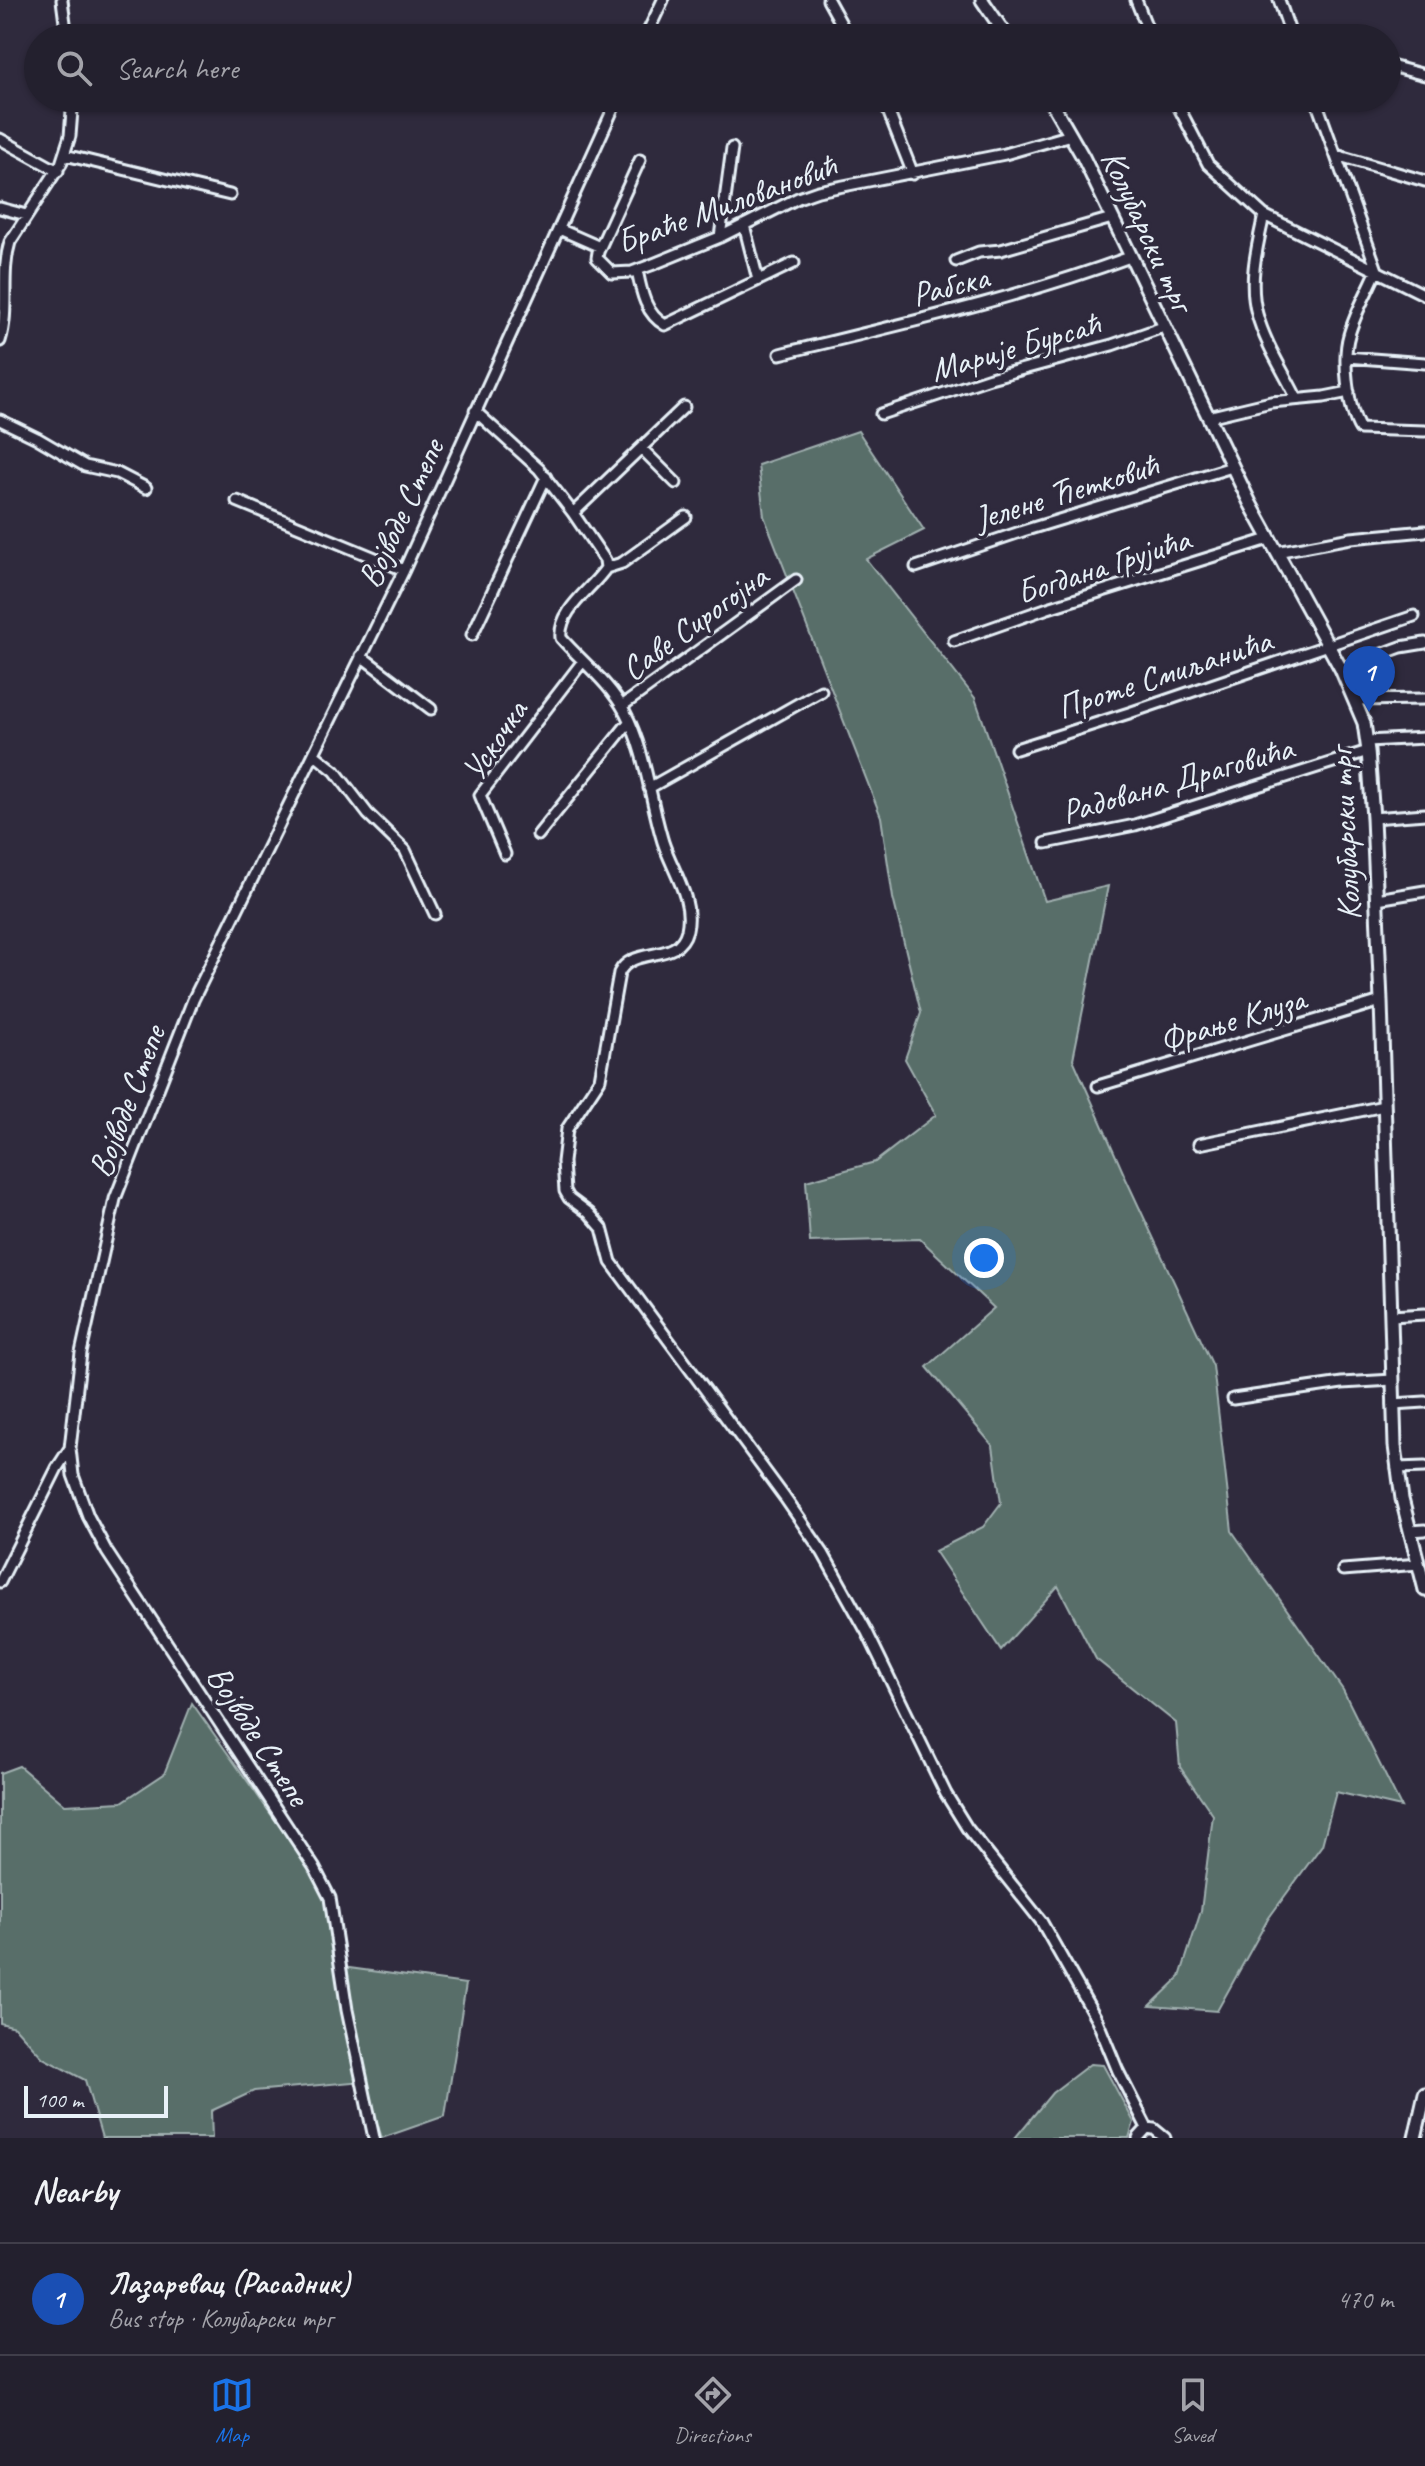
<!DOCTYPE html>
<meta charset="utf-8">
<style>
body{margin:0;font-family:Caveat,sans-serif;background:#2b2836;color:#f1f3f6}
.scale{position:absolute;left:24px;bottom:20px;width:144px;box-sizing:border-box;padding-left:8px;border:4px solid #e8f1f8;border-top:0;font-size:22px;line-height:28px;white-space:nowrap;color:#e8f1f8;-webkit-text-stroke:6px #2f2a3d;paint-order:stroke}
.you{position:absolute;left:984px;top:1258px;width:28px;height:28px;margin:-20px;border:6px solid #fff;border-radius:50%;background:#1a73e8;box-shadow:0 0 0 12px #1a73e833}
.badge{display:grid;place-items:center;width:52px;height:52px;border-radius:50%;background:#1a73e8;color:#fff;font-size:26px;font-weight:700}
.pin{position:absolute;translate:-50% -66px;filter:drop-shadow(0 2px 4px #0008)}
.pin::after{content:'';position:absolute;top:42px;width:28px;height:24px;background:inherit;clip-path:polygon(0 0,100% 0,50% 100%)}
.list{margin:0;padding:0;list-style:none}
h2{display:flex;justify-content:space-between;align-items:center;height:104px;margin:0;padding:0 32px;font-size:34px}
h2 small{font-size:26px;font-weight:400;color:#a3a3aa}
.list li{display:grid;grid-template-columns:52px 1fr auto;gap:24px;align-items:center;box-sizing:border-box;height:112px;padding:0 32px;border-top:2px solid #403e4a}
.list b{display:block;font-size:30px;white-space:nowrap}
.list p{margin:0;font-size:26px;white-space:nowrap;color:#a3a3aa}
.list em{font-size:26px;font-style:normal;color:#a3a3aa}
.icon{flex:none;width:44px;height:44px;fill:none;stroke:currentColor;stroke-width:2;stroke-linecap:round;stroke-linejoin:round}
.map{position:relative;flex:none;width:1425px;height:2138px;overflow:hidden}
.search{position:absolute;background:#23202e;box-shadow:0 2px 6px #0004;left:24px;right:24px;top:24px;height:88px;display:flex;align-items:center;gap:20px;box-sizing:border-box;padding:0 28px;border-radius:44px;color:#a3a3aa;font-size:30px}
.sheet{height:216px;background:#23202e}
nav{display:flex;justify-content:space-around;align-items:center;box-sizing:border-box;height:112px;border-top:2px solid #403e4a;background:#23202e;font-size:22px;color:#a3a3aa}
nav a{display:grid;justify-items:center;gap:4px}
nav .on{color:#1a73e8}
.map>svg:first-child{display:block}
</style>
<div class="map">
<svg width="1425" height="2138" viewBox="0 0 1425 2138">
<rect width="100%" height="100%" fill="#2f2a3d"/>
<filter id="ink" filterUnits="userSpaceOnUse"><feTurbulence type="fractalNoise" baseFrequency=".0125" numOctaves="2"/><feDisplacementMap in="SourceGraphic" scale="16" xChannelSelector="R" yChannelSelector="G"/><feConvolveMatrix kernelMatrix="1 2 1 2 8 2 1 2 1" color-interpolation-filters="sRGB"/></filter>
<g filter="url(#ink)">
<path fill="#596e69" stroke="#a0b0b0" stroke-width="2" d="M 858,431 L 924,530 L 866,559 L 975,698 L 1045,901 L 1108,886 L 1073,1059 L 1126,1179 L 1213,1366 L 1232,1531 L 1343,1690 L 1401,1807 L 1336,1792 L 1322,1845 L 1268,1919 L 1217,2011 L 1150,2006 L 1180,1977 L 1201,1911 L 1213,1815 L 1180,1767 L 1176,1723 L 1096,1659 L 1058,1586 L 1001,1650 L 935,1551 L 983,1527 L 1001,1503 L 993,1446 L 927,1367 L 994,1308 L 920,1239 L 810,1242 L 806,1181 L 875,1162 L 936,1115 L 905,1059 L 921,1013 L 893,898 L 881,817 L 764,516 L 758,465 Z
M 192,1703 L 329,1896 L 335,1966 L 466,1984 L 445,2116 L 382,2138 L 363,2081 L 254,2091 L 211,2111 L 212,2138 L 102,2138 L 85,2080 L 43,2058 L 15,2027 L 0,2023 L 0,1773 L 19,1766 L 65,1805 L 122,1802 L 164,1774 Z
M 1090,2064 L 1103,2065 L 1134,2122 L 1129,2138 L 1015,2138 L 1052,2093 Z"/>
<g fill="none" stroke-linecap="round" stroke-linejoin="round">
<g stroke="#e8f1f8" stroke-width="15">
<path id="minor" d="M 62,0 L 67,38
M 828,0 L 849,38
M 1136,0 L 1151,38
M 1279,0 L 1292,38
M 645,38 L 663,0
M 1387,65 L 1425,75
M 883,98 L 913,174
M 1174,98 L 1208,164 L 1264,215 L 1425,295
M 1315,98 L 1377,270 C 1368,291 1355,313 1349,335 C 1342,358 1348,409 1360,429 L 1425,431
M 0,139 L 58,171
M 65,155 L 230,195
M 1336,155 L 1425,181
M 640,160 L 598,252 L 597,258 L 612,273 L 632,272 L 651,265 L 720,237 L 798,198 L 818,191 L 1005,154 L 1071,135
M 0,208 L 26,215
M 1264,215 C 1257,247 1248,282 1257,314 C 1265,344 1284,372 1297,399
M 744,225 L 758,280
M 559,229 L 600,247
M 720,237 L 732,148
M 956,261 L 979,252 L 1001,250 L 1112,218
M 637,270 C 641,290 645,314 665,325 L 794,263
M 0,341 C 10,309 0,275 10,242 L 61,164 L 70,136 L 73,98
M 780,354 C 898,325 1016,299 1130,257
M 1346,357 L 1425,363
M 475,411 L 539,469 L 573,513 L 605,560 L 606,568 C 592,589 558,610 561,638 C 583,663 609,682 625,712 C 646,752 650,800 663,842 C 672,870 694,899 687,930 C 678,965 633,945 619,973 L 600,1079 L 567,1129 L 563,1162 L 565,1191 L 569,1198 L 589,1213 L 602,1228 L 611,1262 L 785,1498 L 823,1553 L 867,1632 L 946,1794 L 967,1828 L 1041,1921 L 1097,2020 L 1118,2071 L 1147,2128
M 881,414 L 990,378 L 1112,345 L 1163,327
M 1208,417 L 1271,402 L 1324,397 L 1349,392
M 0,420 L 37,438 L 85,466 L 117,473 L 146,488
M 641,448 L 676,483
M 237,501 L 404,570
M 573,513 L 684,407
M 1276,552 L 1351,538 L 1425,531
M 916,567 L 1023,531 L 1232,467
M 606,568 L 622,563 L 686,517
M 472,635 L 546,477
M 954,641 L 1048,608 L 1269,539
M 361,656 L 431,709
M 1341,669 L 1401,647 L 1425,643
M 1356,700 L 1425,699
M 622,706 L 796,580
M 1367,741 L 1425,738
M 1016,749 L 1129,713 L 1414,616
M 315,755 L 335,771 L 368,814 L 405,850 L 435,914
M 649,788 L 821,691
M 1373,818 L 1425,814
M 538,835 L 629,722
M 1046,843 L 1135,825 L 1368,751
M 505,854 L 480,795 L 583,661
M 1377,899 L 1425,891
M 1098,1086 L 1381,1001
M 1199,1144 L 1384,1106
M 1391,1316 L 1425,1314
M 1233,1399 L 1342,1383 L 1393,1380
M 1393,1404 L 1425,1402
M 1397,1468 L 1425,1467
M 1410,1531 L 1425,1530
M 1343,1570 L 1419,1564
M 0,1582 L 57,1468 L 70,1448
M 374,2138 L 347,2010 L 330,1898 L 314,1867 L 107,1552 L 88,1516 L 73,1475 L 70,1448 L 81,1353 L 115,1199 L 193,1000 L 404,570 L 618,98
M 1138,2138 L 1147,2128 L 1154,2129 L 1165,2138"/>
</g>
<g stroke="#e8f1f8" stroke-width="17">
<path id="tertiary" d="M 982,0 L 1008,38
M 1049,98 L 1083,157 L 1250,503 L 1341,669 L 1364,723 L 1368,751 L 1373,818 L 1381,1001 L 1395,1446 L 1402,1499 L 1425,1590
M 1415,2138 L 1425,2094"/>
</g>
<use href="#minor" stroke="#2f2a3d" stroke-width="9"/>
<use href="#tertiary" stroke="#2f2a3d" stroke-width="11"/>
</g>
</g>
<g text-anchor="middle" stroke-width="7" stroke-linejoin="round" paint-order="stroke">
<g font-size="34" fill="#e8f1f8" stroke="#2f2a3d">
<text transform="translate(726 203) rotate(-20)" y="12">Браће Миловановић</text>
<text transform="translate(1148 230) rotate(65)" y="12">Колубарски трг</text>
<text transform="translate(950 285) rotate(-14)" y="12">Рабска</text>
<text transform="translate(1015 346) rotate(-16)" y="12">Марије Бурсаћ</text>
<text transform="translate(1066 491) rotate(-17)" y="12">Јелене Ћетковић</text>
<text transform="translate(400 513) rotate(-65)" y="12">Војводе Степе</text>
<text transform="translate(1103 565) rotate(-18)" y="12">Богдана Грујића</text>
<text transform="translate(694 622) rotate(-36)" y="12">Саве Сирогојна</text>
<text transform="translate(1164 673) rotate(-18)" y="12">Проте Смиљанића</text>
<text transform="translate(494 740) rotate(-56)" y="12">Ускочка</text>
<text transform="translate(1177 779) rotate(-16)" y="12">Радована Драговића</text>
<text transform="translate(1344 834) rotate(-93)" y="12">Колубарски трг</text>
<text transform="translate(1232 1019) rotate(-17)" y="12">Фрање Клуза</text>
<text transform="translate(126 1101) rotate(-69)" y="12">Војводе Степе</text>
<text transform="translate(259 1735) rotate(57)" y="12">Војводе Степе</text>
</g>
</g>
</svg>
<div class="scale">100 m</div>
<div class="you"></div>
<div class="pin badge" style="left:1369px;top:712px;background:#1a4fb4">1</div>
<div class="search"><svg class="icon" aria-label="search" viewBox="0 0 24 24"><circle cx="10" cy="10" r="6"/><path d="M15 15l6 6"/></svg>Search here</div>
</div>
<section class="sheet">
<h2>Nearby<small></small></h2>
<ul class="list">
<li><span class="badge" style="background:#1a4fb4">1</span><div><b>Лазаревац (Расадник)</b><p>Bus stop · Колубарски трг</p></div><em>470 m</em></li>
</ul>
</section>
<nav>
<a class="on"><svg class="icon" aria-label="map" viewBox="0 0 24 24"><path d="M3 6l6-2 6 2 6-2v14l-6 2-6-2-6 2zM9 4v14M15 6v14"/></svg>Map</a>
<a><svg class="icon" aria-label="directions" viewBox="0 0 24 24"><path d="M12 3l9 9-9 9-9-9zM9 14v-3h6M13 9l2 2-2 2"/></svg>Directions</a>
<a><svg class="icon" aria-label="saved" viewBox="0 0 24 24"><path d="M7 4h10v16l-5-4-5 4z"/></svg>Saved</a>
</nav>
